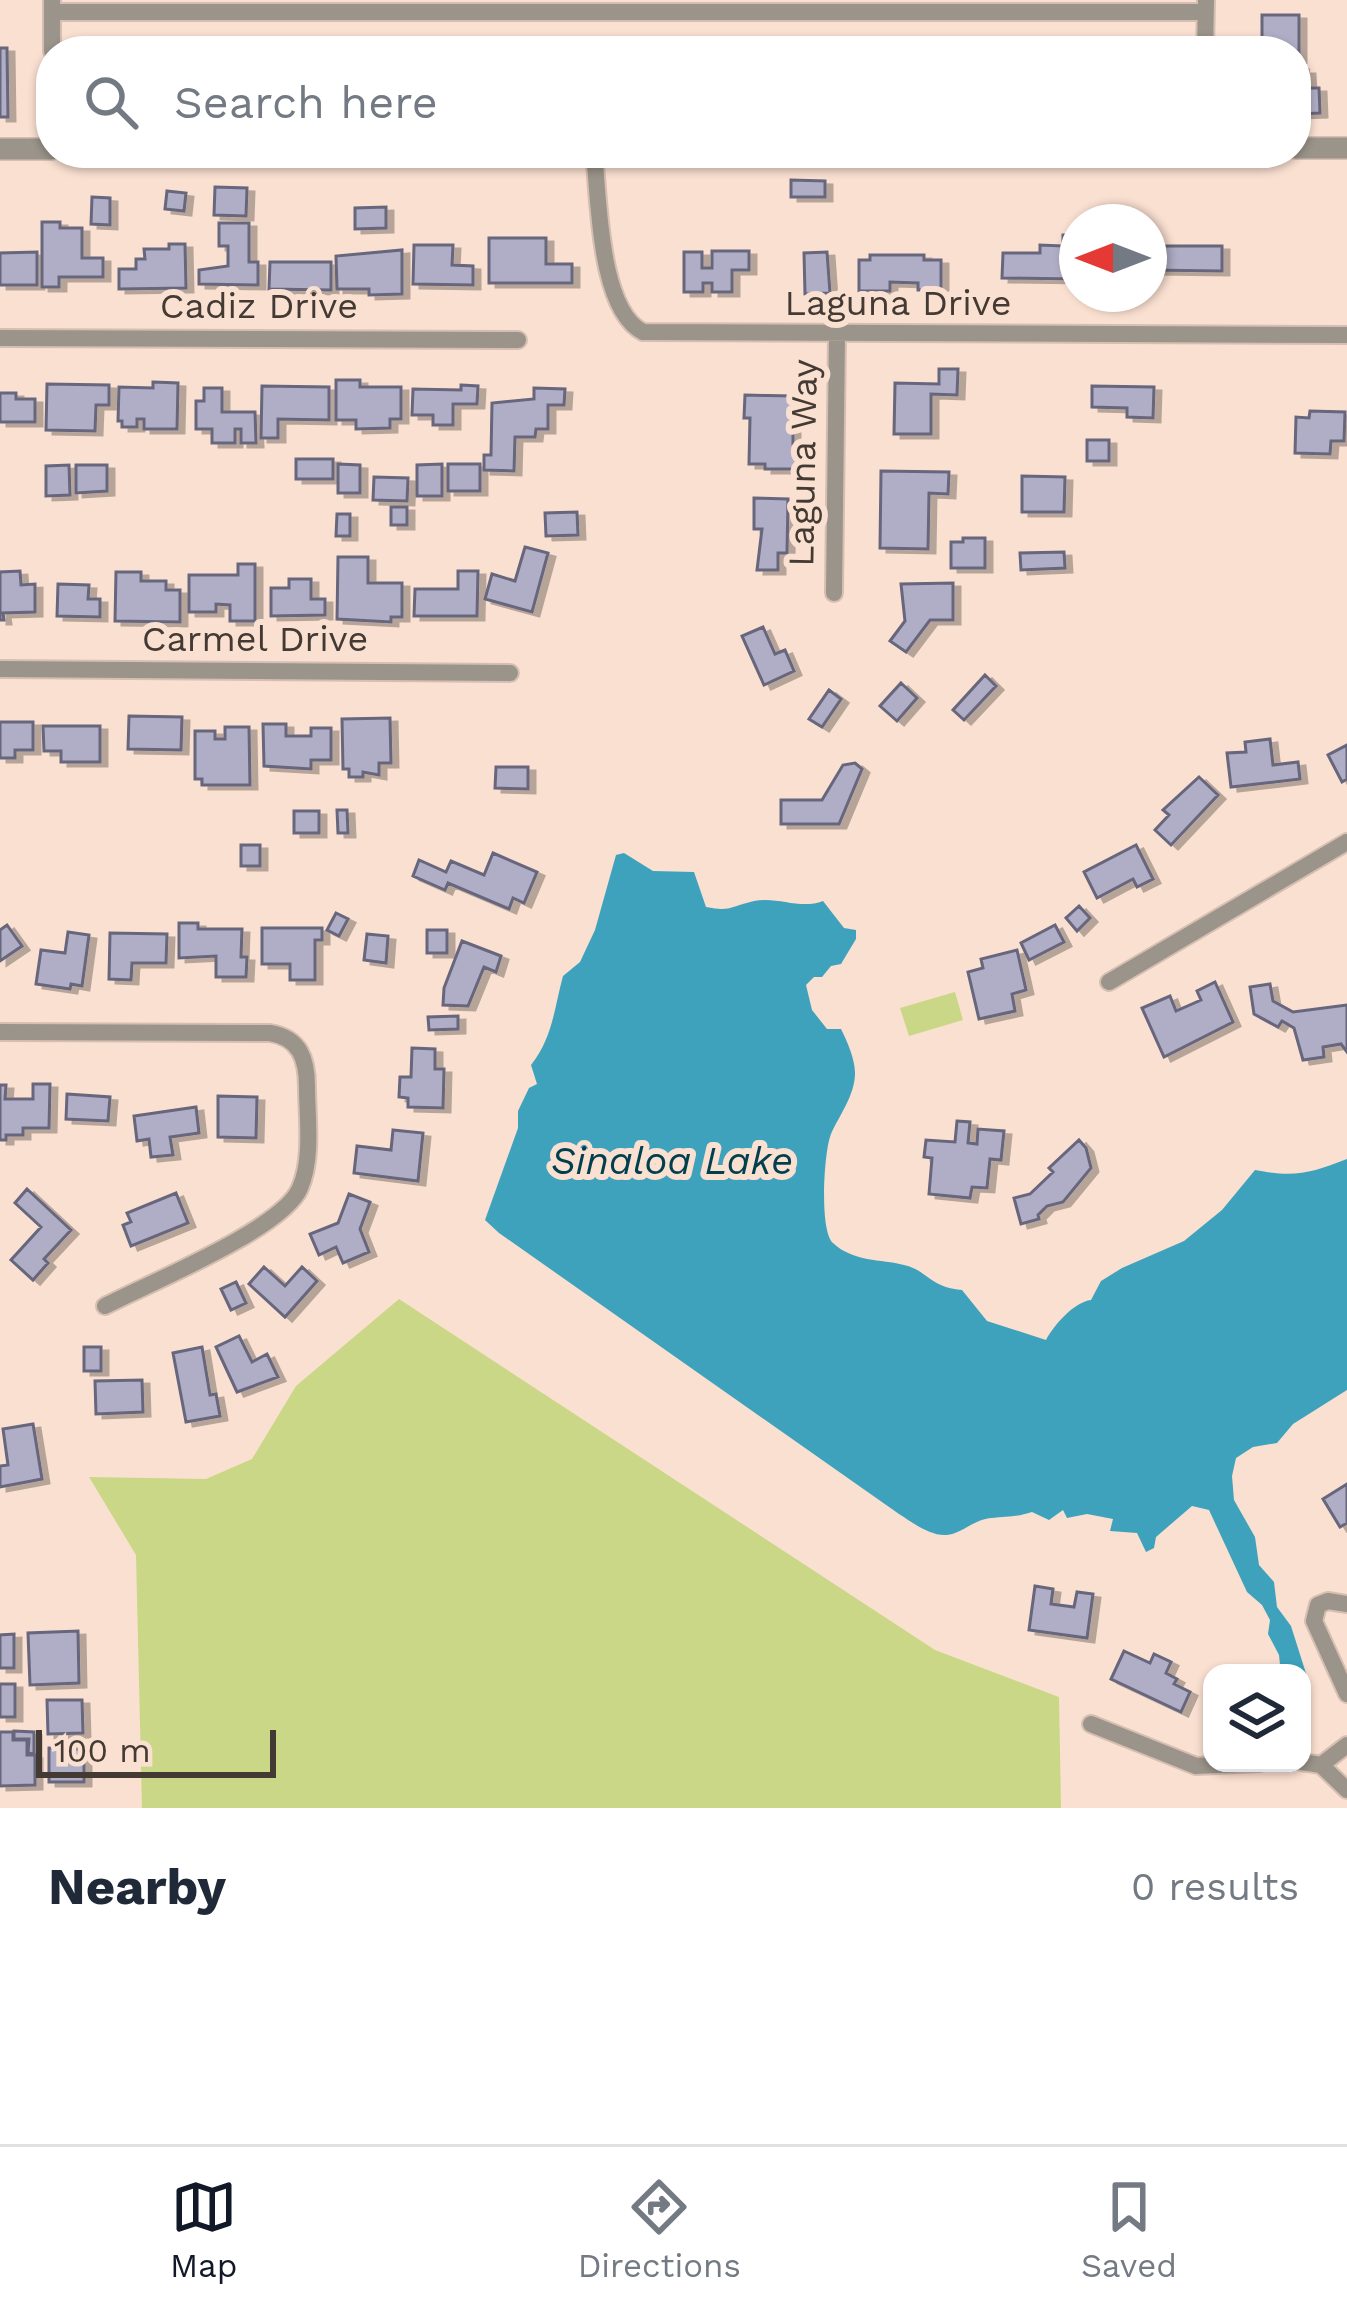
<!DOCTYPE html>
<style>
body{margin:0;font-family:"Work Sans",sans-serif;background:#f6f6f7;color:#1f2937}
.controls{position:absolute;right:36px;bottom:36px;display:grid;overflow:hidden;border-radius:24px;box-shadow:0 3px 9px #0004}
.controls button{width:108px;height:108px;display:grid;place-items:center;padding:0;border:0;border-bottom:3px solid #e0e1e3;background:#fff;color:#1f2937;font:60px sans-serif}
.compass{position:absolute;left:1059px;top:204px;width:108px;height:108px;border-radius:50%;background:#fff;box-shadow:0 3px 9px #0004;rotate:270deg}
.scale{position:absolute;left:36px;bottom:30px;width:240px;box-sizing:border-box;padding-left:12px;border:6px solid #443a34;border-top:0;font-size:33px;line-height:42px;white-space:nowrap;color:#443a34;-webkit-text-stroke:9px #fae0d1;paint-order:stroke}
.list{margin:0;padding:0;list-style:none}
h2{display:flex;justify-content:space-between;align-items:center;height:156px;margin:0;padding:0 48px;font-size:51px}
h2 small{font-size:39px;font-weight:400;color:#747a83}
.icon{flex:none;width:66px;height:66px;fill:none;stroke:currentColor;stroke-width:2;stroke-linecap:round;stroke-linejoin:round}
.map{position:relative;flex:none;width:1347px;height:1808px;overflow:hidden}
.search{position:absolute;background:#fff;box-shadow:0 3px 9px #0004;left:36px;right:36px;top:36px;height:132px;display:flex;align-items:center;gap:30px;box-sizing:border-box;padding:0 42px;border-radius:48px;color:#747a83;font-size:45px}
.sheet{height:336px;background:#fff}
nav{display:flex;justify-content:space-around;align-items:center;box-sizing:border-box;height:168px;border-top:3px solid #e0e1e3;background:#fff;font-size:33px;color:#747a83}
nav a{display:grid;justify-items:center;gap:6px}
nav .on{color:#111827}
.map>svg:first-child{display:block}
</style>
<div class="map">
<svg width="1347" height="1808" viewBox="0 0 1347 1808">
<defs>
<filter id="shadow"><feDropShadow dx="7" dy="4" stdDeviation="0" flood-color="#0004"/></filter>
</defs>
<rect width="100%" height="100%" fill="#fae0d1"/>
<path fill="#cad787" d="M 955,992 L 963,1020 L 909,1036 L 900,1008 Z
M 399,1299 L 935,1650 L 1059,1697 L 1061,1808 L 142,1808 L 136,1555 L 89,1477 L 206,1479 L 252,1459 L 296,1386 Z"/>
<path fill="#3ea2bd" d="M 624,853 L 653,871 L 694,872 L 706,907 C 731,912 732,906 754,901 C 778,896 800,910 823,901 L 844,928 L 856,930 L 856,939 L 841,964 L 831,966 L 822,977 L 814,977 L 806,985 L 812,1010 L 827,1029 L 841,1029 C 847,1041 855,1059 855,1073 C 855,1095 840,1114 831,1134 C 824,1151 819,1230 833,1243 C 853,1262 881,1259 904,1265 C 927,1270 929,1287 962,1290 L 987,1321 L 1046,1340 C 1054,1325 1074,1302 1091,1300 L 1101,1281 L 1122,1268 L 1184,1241 L 1222,1210 L 1255,1170 C 1295,1178 1311,1173 1347,1159 L 1347,1390 L 1293,1424 L 1277,1443 L 1253,1447 L 1236,1458 L 1232,1476 L 1234,1500 L 1255,1537 L 1259,1565 L 1274,1582 L 1277,1607 L 1291,1626 L 1310,1686 L 1302,1682 L 1302,1673 L 1288,1673 L 1280,1665 L 1279,1655 L 1268,1634 L 1270,1620 L 1262,1605 L 1247,1592 L 1209,1510 L 1192,1506 L 1156,1537 L 1154,1548 L 1146,1552 L 1137,1533 L 1110,1531 L 1113,1519 L 1087,1514 L 1067,1518 L 1063,1510 L 1049,1520 L 1032,1512 C 1018,1517 1007,1516 992,1518 C 977,1519 968,1528 955,1533 C 936,1541 915,1524 899,1514 L 499,1233 L 485,1220 L 518,1128 L 518,1111 L 529,1088 L 537,1084 L 531,1065 C 553,1037 554,1009 563,976 L 580,962 L 595,930 L 616,855 Z"/>
<path fill="#afaec6" stroke="#67667c" stroke-width="3" filter="url(#shadow)" d="M 1262,15 L 1299,15 L 1299,60 L 1296,51 L 1262,51 Z
M 0,48 L 7,48 L 8,117 L 0,117 Z
M 1296,70 L 1308,70 L 1309,88 L 1319,88 L 1320,113 L 1296,114 Z
M 791,180 L 825,181 L 825,197 L 791,197 Z
M 215,187 L 247,188 L 246,216 L 214,215 Z
M 167,191 L 186,193 L 184,211 L 165,209 Z
M 92,197 L 110,198 L 110,225 L 91,224 Z
M 386,207 L 386,228 L 355,229 L 355,208 Z
M 42,222 L 60,222 L 60,228 L 82,228 L 82,258 L 103,258 L 103,277 L 59,277 L 59,287 L 42,287 Z
M 219,223 L 249,223 L 249,262 L 258,262 L 258,285 L 199,284 L 199,270 L 228,266 L 228,246 L 219,246 Z
M 1063,235 L 1077,236 L 1077,279 L 1002,278 L 1003,253 L 1040,253 L 1040,245 L 1063,246 Z
M 489,238 L 546,238 L 546,264 L 572,264 L 572,283 L 489,283 Z
M 169,244 L 185,244 L 186,288 L 119,289 L 119,269 L 136,269 L 136,259 L 145,259 L 144,249 L 169,249 Z
M 414,245 L 453,245 L 452,265 L 473,266 L 473,285 L 413,284 Z
M 1149,246 L 1222,246 L 1222,271 L 1149,270 Z
M 402,250 L 402,294 L 369,295 L 369,289 L 337,289 L 336,256 Z
M 712,251 L 749,251 L 749,270 L 732,270 L 732,292 L 712,292 L 712,283 L 703,283 L 703,292 L 684,292 L 684,252 L 702,252 L 702,268 L 712,268 Z
M 37,252 L 37,285 L 0,285 L 0,253 Z
M 827,252 L 830,293 L 805,294 L 804,253 Z
M 870,255 L 924,255 L 924,260 L 941,260 L 941,290 L 918,290 L 918,283 L 890,282 L 890,291 L 859,291 L 859,260 L 870,260 Z
M 270,262 L 331,262 L 331,290 L 269,289 Z
M 939,369 L 958,369 L 957,395 L 931,394 L 931,434 L 894,434 L 895,383 L 939,384 Z
M 336,380 L 360,380 L 360,387 L 401,387 L 401,419 L 390,419 L 390,428 L 356,429 L 356,420 L 336,420 Z
M 153,382 L 178,383 L 177,429 L 144,429 L 144,419 L 137,419 L 137,427 L 122,427 L 122,421 L 118,421 L 119,387 L 153,388 Z
M 47,384 L 109,385 L 109,405 L 96,405 L 95,431 L 46,430 Z
M 461,385 L 478,386 L 477,404 L 453,404 L 453,425 L 433,425 L 433,415 L 412,415 L 413,389 L 461,390 Z
M 262,386 L 329,387 L 329,420 L 278,419 L 278,438 L 261,438 Z
M 1092,386 L 1154,387 L 1153,418 L 1127,417 L 1127,408 L 1092,407 Z
M 204,388 L 222,388 L 222,412 L 255,412 L 256,443 L 241,443 L 241,429 L 235,429 L 235,443 L 212,443 L 212,429 L 196,429 L 196,401 L 204,401 Z
M 534,388 L 565,389 L 564,405 L 548,405 L 548,429 L 536,429 L 535,437 L 515,437 L 514,471 L 484,470 L 484,455 L 491,455 L 492,403 L 534,399 Z
M 0,393 L 16,393 L 16,399 L 35,399 L 35,422 L 0,422 Z
M 745,395 L 793,396 L 793,444 L 800,444 L 800,469 L 765,469 L 765,464 L 749,464 L 750,418 L 744,418 Z
M 1310,411 L 1345,412 L 1344,441 L 1331,441 L 1330,454 L 1295,453 L 1296,417 L 1309,418 Z
M 1087,440 L 1109,440 L 1109,461 L 1087,461 Z
M 296,459 L 333,459 L 333,479 L 296,479 Z
M 338,464 L 360,465 L 360,493 L 338,493 Z
M 442,464 L 442,496 L 417,496 L 417,465 Z
M 448,464 L 480,464 L 480,491 L 448,491 Z
M 69,465 L 70,495 L 46,496 L 46,466 Z
M 76,465 L 107,465 L 107,491 L 76,493 Z
M 881,471 L 949,472 L 948,494 L 929,493 L 928,549 L 880,548 Z
M 1022,476 L 1065,477 L 1064,512 L 1022,512 Z
M 374,477 L 408,478 L 407,501 L 373,500 Z
M 754,498 L 788,499 L 787,553 L 778,553 L 778,570 L 757,570 L 762,529 L 754,529 Z
M 391,507 L 407,507 L 407,525 L 391,525 Z
M 577,512 L 578,535 L 546,536 L 545,513 Z
M 337,514 L 350,514 L 350,536 L 336,536 Z
M 963,538 L 985,538 L 985,568 L 951,568 L 951,542 L 963,542 Z
M 525,547 L 548,553 L 532,612 L 485,599 L 492,574 L 515,581 Z
M 1064,552 L 1065,568 L 1021,570 L 1020,553 Z
M 338,557 L 368,557 L 368,583 L 402,583 L 402,617 L 391,617 L 391,622 L 337,619 Z
M 238,564 L 255,564 L 255,621 L 230,621 L 230,605 L 216,604 L 216,612 L 189,612 L 189,575 L 238,575 Z
M 20,571 L 21,585 L 35,584 L 35,612 L 3,613 L 4,620 L 0,620 L 0,572 Z
M 458,571 L 478,571 L 477,616 L 414,616 L 415,589 L 458,589 Z
M 116,572 L 141,572 L 141,581 L 166,581 L 166,590 L 180,590 L 180,622 L 115,621 Z
M 289,579 L 311,579 L 311,599 L 325,599 L 325,615 L 271,616 L 271,588 L 289,588 Z
M 953,583 L 953,620 L 930,620 L 906,652 L 890,641 L 905,621 L 901,584 Z
M 58,584 L 89,585 L 88,599 L 100,599 L 100,617 L 57,616 Z
M 763,627 L 775,654 L 785,650 L 794,671 L 764,685 L 742,636 Z
M 985,675 L 996,686 L 964,720 L 953,710 Z
M 901,683 L 917,698 L 897,721 L 880,706 Z
M 829,690 L 841,699 L 822,727 L 809,719 Z
M 129,716 L 182,717 L 181,750 L 128,749 Z
M 390,718 L 391,763 L 379,763 L 379,775 L 363,772 L 363,777 L 349,777 L 349,769 L 343,769 L 342,719 Z
M 0,722 L 33,722 L 33,750 L 15,750 L 15,758 L 0,758 Z
M 263,724 L 286,724 L 286,736 L 311,736 L 311,728 L 331,728 L 331,760 L 311,760 L 311,769 L 264,766 Z
M 43,726 L 100,726 L 100,762 L 61,762 L 61,751 L 44,751 Z
M 225,727 L 249,727 L 250,785 L 202,785 L 202,779 L 195,779 L 195,731 L 215,731 L 215,739 L 225,739 Z
M 1270,739 L 1273,765 L 1298,762 L 1300,779 L 1231,787 L 1227,753 L 1246,752 L 1245,742 Z
M 1347,745 L 1347,779 L 1342,782 L 1328,755 Z
M 855,763 L 862,769 L 839,824 L 781,824 L 781,800 L 822,800 L 843,765 Z
M 496,767 L 528,767 L 528,789 L 495,788 Z
M 1199,777 L 1218,795 L 1171,845 L 1155,830 L 1169,815 L 1163,810 Z
M 337,810 L 347,810 L 348,833 L 338,833 Z
M 294,811 L 319,811 L 319,833 L 294,833 Z
M 241,845 L 260,845 L 260,866 L 241,866 Z
M 1136,845 L 1153,879 L 1137,887 L 1133,879 L 1097,898 L 1084,872 Z
M 493,853 L 537,872 L 524,903 L 513,898 L 509,909 L 448,883 L 445,890 L 413,876 L 419,860 L 446,872 L 451,861 L 484,875 Z
M 1079,906 L 1090,918 L 1077,931 L 1066,918 Z
M 336,913 L 348,919 L 339,936 L 327,930 Z
M 179,923 L 198,923 L 198,929 L 242,929 L 241,957 L 247,957 L 246,977 L 216,977 L 216,956 L 179,958 Z
M 7,925 L 22,946 L 0,961 L 0,930 Z
M 1055,925 L 1064,942 L 1029,960 L 1021,943 Z
M 262,928 L 322,928 L 322,940 L 315,940 L 315,980 L 290,980 L 290,964 L 262,964 Z
M 427,930 L 447,930 L 447,953 L 427,953 Z
M 68,932 L 89,935 L 82,986 L 71,984 L 70,989 L 36,984 L 41,950 L 65,953 Z
M 110,933 L 167,934 L 166,963 L 132,963 L 131,980 L 109,979 Z
M 367,934 L 388,936 L 386,963 L 364,960 Z
M 462,941 L 501,956 L 496,972 L 484,967 L 468,1006 L 443,1005 L 444,988 Z
M 1017,950 L 1026,990 L 1012,994 L 1015,1011 L 979,1019 L 968,972 L 983,968 L 981,959 Z
M 1215,982 L 1233,1022 L 1164,1057 L 1142,1008 L 1170,996 L 1176,1011 L 1201,1000 L 1197,991 Z
M 1270,984 L 1273,1001 L 1293,1012 L 1347,1005 L 1347,1052 L 1341,1044 L 1323,1047 L 1324,1057 L 1303,1060 L 1294,1028 L 1282,1021 L 1278,1027 L 1254,1014 L 1250,987 Z
M 458,1016 L 458,1029 L 429,1030 L 428,1017 Z
M 412,1048 L 435,1049 L 435,1069 L 444,1069 L 443,1108 L 408,1107 L 408,1098 L 399,1097 L 400,1077 L 411,1077 Z
M 33,1084 L 50,1084 L 49,1128 L 23,1128 L 23,1135 L 6,1135 L 6,1140 L 0,1140 L 0,1085 L 6,1085 L 5,1099 L 33,1099 Z
M 67,1094 L 110,1097 L 108,1121 L 66,1119 Z
M 218,1096 L 257,1097 L 256,1138 L 218,1137 Z
M 196,1107 L 199,1133 L 170,1137 L 173,1155 L 151,1157 L 149,1139 L 137,1141 L 134,1116 Z
M 957,1121 L 970,1122 L 968,1143 L 977,1144 L 978,1129 L 1004,1131 L 1001,1160 L 990,1159 L 987,1188 L 972,1187 L 970,1198 L 929,1194 L 932,1158 L 924,1157 L 926,1140 L 955,1142 Z
M 393,1130 L 423,1133 L 418,1181 L 354,1173 L 357,1146 L 391,1150 Z
M 1079,1140 L 1086,1148 L 1091,1168 L 1063,1202 L 1047,1206 L 1038,1215 L 1039,1219 L 1021,1224 L 1014,1198 L 1030,1194 L 1053,1172 L 1049,1168 Z
M 27,1189 L 71,1230 L 44,1259 L 48,1263 L 33,1280 L 11,1260 L 41,1227 L 15,1203 Z
M 176,1193 L 188,1223 L 131,1246 L 123,1225 L 131,1222 L 127,1213 Z
M 349,1194 L 370,1202 L 360,1229 L 369,1252 L 343,1263 L 336,1247 L 319,1255 L 310,1234 L 338,1223 Z
M 264,1267 L 285,1286 L 302,1267 L 317,1281 L 285,1317 L 249,1284 Z
M 236,1282 L 246,1303 L 231,1310 L 221,1289 Z
M 239,1336 L 252,1362 L 267,1354 L 278,1377 L 237,1392 L 216,1347 Z
M 84,1347 L 101,1347 L 101,1371 L 84,1371 Z
M 202,1347 L 210,1395 L 216,1394 L 220,1416 L 186,1422 L 173,1353 Z
M 142,1380 L 143,1412 L 96,1414 L 95,1381 Z
M 33,1424 L 42,1479 L 0,1487 L 0,1466 L 8,1465 L 3,1429 Z
M 1347,1484 L 1347,1523 L 1340,1527 L 1323,1499 Z
M 1035,1586 L 1053,1589 L 1051,1604 L 1074,1607 L 1077,1592 L 1093,1594 L 1087,1638 L 1029,1630 Z
M 78,1631 L 79,1683 L 30,1685 L 28,1633 Z
M 14,1634 L 14,1668 L 0,1668 L 0,1635 Z
M 1124,1651 L 1150,1663 L 1154,1654 L 1171,1662 L 1166,1673 L 1177,1679 L 1174,1684 L 1190,1692 L 1181,1712 L 1111,1679 Z
M 0,1684 L 15,1684 L 15,1717 L 0,1717 Z
M 47,1700 L 82,1700 L 83,1733 L 48,1734 Z
M 14,1731 L 34,1732 L 34,1754 L 28,1753 L 29,1739 L 14,1739 Z
M 0,1732 L 13,1732 L 13,1740 L 27,1740 L 27,1755 L 35,1755 L 35,1785 L 0,1786 Z
M 49,1748 L 84,1749 L 84,1782 L 49,1782 Z"/>
<g fill="none" stroke-linecap="round" stroke-linejoin="round">
<g stroke="#d6bfb2" stroke-width="20">
<path id="minor" d="M 52,12 L 1205,12
M 52,51 L 52,0
M 1205,51 L 1206,0
M 594,153 C 599,199 599,310 643,332 L 1347,335
M 0,338 L 518,340
M 834,593 L 837,335
M 0,669 L 510,673
M 1109,982 L 1347,842
M 0,1032 L 270,1033 C 300,1038 307,1059 307,1087 C 307,1118 313,1158 300,1188 C 283,1229 149,1283 105,1306
M 1347,1604 L 1328,1601 L 1318,1605 L 1314,1621 L 1347,1694
M 1091,1724 L 1196,1766 L 1260,1763
M 1302,1762 L 1321,1765 L 1347,1790
M 1321,1765 L 1347,1745"/>
</g>
<g stroke="#d6bfb2" stroke-width="24">
<path id="tertiary" d="M 1296,148 L 1347,148
M 0,149 L 51,149"/>
</g>
<use href="#minor" stroke="#9b948a" stroke-width="16"/>
<use href="#tertiary" stroke="#9b948a" stroke-width="21"/>
</g>
<g text-anchor="middle" stroke-width="12" stroke-linejoin="round" paint-order="stroke">
<g font-size="36" fill="#443a34" stroke="#fae0d1">
<text x="898" y="315">Laguna Drive</text>
<text x="259" y="318">Cadiz Drive</text>
<text transform="translate(802 463) rotate(-89)" y="13">Laguna Way</text>
<text x="255" y="651">Carmel Drive</text>
</g>
<g font-size="39" font-style="italic" fill="#003f4e" stroke="#fae0d1">
<text x="672" y="1174">Sinaloa Lake</text>
</g>
</g>
</svg>
<div class="controls">
<button><svg class="icon" aria-label="layers" viewBox="0 0 24 24"><path d="M12 4l9 5-9 5-9-5zM3 14l9 5 9-5"/></svg></button>
</div>
<svg class="compass" viewBox="-18 -18 36 36"><path d="M0-13l5 13h-10z" fill="#e53935"/><path d="M0 13l5-13h-10z" fill="#747a83"/></svg>
<div class="scale">100 m</div>
<div class="search"><svg class="icon" aria-label="search" viewBox="0 0 24 24"><circle cx="10" cy="10" r="6"/><path d="M15 15l6 6"/></svg>Search here</div>
</div>
<section class="sheet">
<h2>Nearby<small>0 results</small></h2>
<ul class="list">
</ul>
</section>
<nav>
<a class="on"><svg class="icon" aria-label="map" viewBox="0 0 24 24"><path d="M3 6l6-2 6 2 6-2v14l-6 2-6-2-6 2zM9 4v14M15 6v14"/></svg>Map</a>
<a><svg class="icon" aria-label="directions" viewBox="0 0 24 24"><path d="M12 3l9 9-9 9-9-9zM9 14v-3h6M13 9l2 2-2 2"/></svg>Directions</a>
<a><svg class="icon" aria-label="saved" viewBox="0 0 24 24"><path d="M7 4h10v16l-5-4-5 4z"/></svg>Saved</a>
</nav>
